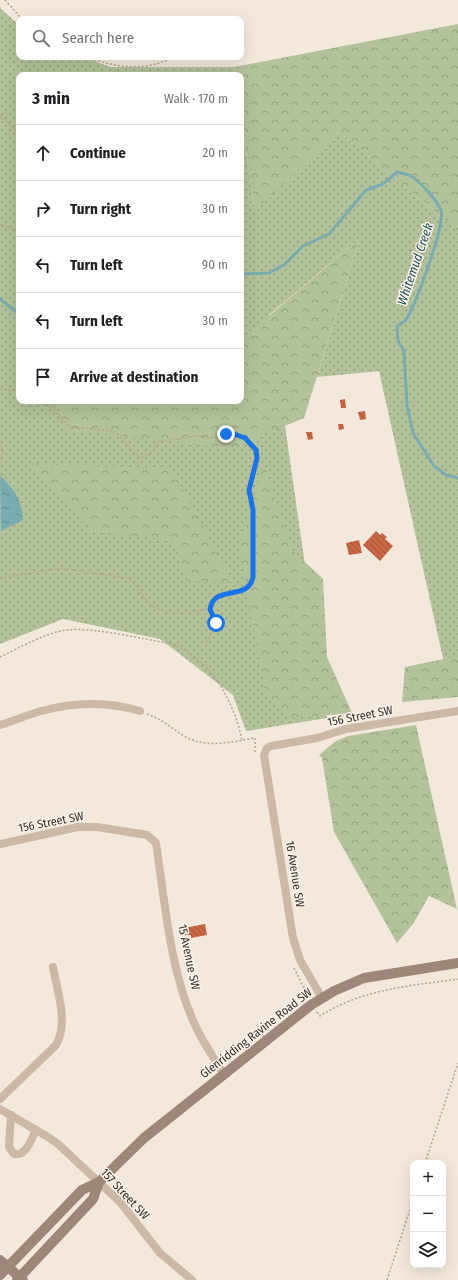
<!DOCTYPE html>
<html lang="en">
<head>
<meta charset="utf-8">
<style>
	:root { --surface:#fff; --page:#f6f6f6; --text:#202124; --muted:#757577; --line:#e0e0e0 }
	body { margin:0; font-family:"Fira Sans Condensed",sans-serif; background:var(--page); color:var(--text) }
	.controls { position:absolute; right:12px; bottom:12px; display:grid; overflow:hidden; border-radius:8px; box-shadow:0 4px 16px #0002 }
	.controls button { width:36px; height:36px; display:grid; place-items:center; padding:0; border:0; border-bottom:1px solid var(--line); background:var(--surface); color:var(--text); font:20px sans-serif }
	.stop { position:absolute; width:12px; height:12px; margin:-9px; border:3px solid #1a73e8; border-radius:50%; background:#fff }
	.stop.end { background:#1a73e8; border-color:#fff; box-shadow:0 1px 4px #0008 }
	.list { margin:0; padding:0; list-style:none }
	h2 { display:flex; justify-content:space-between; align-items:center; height:52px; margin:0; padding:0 16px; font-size:17px }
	h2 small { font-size:13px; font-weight:400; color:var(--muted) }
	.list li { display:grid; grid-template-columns:26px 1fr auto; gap:12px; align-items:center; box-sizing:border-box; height:56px; padding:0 16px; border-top:1px solid var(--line) }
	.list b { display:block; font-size:15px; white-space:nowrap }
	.list em { font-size:13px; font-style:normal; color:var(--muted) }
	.icon { flex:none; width:22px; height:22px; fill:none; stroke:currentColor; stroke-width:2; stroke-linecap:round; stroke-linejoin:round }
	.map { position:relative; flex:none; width:458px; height:1280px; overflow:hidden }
	.search { position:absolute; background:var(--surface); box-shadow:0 4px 16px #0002; left:16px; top:16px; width:228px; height:44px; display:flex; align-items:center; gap:10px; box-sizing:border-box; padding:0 14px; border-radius:8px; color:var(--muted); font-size:15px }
	.panel { position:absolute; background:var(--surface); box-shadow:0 4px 16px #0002; left:16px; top:72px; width:228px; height:332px; border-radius:8px }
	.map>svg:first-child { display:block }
	.grass { fill:url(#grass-dots) }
	.forest { fill:url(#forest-crowns) }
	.water { fill:url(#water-ripples) }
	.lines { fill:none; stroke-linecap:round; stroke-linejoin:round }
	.stream { stroke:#79acb0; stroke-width:3 }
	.building { fill:url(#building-back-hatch) }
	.path { stroke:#b6a291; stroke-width:1.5; stroke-dasharray:2 2; stroke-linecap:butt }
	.street { stroke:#cbb8a7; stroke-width:8 }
	.secondary { stroke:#9e8778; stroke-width:10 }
	.route { stroke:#1a73e8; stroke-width:5 }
	.labels { text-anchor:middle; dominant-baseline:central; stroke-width:3; stroke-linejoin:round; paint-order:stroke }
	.street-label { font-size:12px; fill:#372d28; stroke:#faf2e8 }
	.water-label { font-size:13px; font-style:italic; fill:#1c5359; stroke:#faf2e8 }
</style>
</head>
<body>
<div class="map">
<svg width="458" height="1280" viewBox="0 0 458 1280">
	<defs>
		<pattern id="grass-dots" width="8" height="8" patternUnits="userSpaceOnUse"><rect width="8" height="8" fill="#b3c29b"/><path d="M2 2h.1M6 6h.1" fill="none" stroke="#929e7e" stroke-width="1.8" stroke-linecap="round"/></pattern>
		<pattern id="forest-crowns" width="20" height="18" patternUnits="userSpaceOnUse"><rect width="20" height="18" fill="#b3c29b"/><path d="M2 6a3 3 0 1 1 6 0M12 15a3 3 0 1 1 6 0" fill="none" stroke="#929e7e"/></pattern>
		<pattern id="water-ripples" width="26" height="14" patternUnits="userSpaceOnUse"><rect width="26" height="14" fill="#79acb0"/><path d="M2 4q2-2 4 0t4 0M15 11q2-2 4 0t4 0" fill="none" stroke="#648c8f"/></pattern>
		<pattern id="building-back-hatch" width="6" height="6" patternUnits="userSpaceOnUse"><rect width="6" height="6" fill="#c86743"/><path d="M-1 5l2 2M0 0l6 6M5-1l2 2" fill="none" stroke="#a35538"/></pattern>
	</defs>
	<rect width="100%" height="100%" fill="#f2e8db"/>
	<path class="grass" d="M 0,5 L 1,9 L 19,25 L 19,57 L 84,57 L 110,67 L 234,67 L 235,75 L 19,75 L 19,401 L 241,401 L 241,116 L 255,211 L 339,132 L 458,231 L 458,693 L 451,694 L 379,371 L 317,377 L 360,238 L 269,315 L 327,718 L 246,731 L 233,695 L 160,639 L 63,619 L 0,644 Z"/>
	<g class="forest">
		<path d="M 458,24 L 458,231 L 339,132 L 255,211 L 241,116 L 241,75 L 235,75 L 234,67 Z"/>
		<path d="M 360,238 L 304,418 L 231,448 L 65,430 L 57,401 L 241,401 L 241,340 Z"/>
		<path d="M 30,463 L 172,469 L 233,582 L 187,581 L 171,540 L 90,531 Z"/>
		<path d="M 264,463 L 292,550 L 323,579 L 327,657 L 352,713 L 293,718 L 265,693 L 239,543 Z"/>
		<path d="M 458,656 L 458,697 L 402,702 L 405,667 Z"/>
		<path d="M 416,725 L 457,909 L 429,896 L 413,924 L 397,943 L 334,832 L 322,758 L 319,755 L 336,741 L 348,736 Z"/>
	</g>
	<path class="water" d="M 0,476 C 14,488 22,501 23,520 L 1,531 Z"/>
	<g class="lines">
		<g class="stream">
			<path d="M 241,274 L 269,273 L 284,265 L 303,246 L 329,234 L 366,190 L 383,184 L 397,172 C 401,173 405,174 409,175 C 419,180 438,201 441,211 C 445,226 416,303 407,318 C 405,322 401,324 397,326 L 398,341 L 404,351 L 407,406 L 413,433 L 434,466 L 446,475 L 458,478"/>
			<path d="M 0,299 L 19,314"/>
		</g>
	</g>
	<g class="building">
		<path d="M 345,399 L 346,408 L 341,408 L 340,400 Z"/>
		<path d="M 365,411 L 366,419 L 360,420 L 358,412 Z"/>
		<path d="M 338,424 L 343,424 L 344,429 L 339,430 Z"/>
		<path d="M 306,432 L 312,432 L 313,439 L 308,440 Z"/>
		<path d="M 376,531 L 380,535 L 382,533 L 387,537 L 385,539 L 393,546 L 380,561 L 363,545 Z"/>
		<path d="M 359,540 L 362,553 L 349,555 L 346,543 Z"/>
		<path d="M 205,924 L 207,935 L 191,938 L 191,935 L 185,935 L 184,928 Z"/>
	</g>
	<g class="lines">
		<g class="path">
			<path d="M 5,0 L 22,19"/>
			<path d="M 87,57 C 118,68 144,72 174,57"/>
			<path d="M 0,116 L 19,133"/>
			<path d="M 0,224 L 19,232"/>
			<path d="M 0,389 L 19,391"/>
			<path d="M 40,401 L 53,409 L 70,427 L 113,431 L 122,438 L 133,452 L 141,457 L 150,455 L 158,442 L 196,436 L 211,438 L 230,434 L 245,438 L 254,445 L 256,450 L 257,458 L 249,490 L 253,510 L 252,581 C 240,600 214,585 210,609 L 216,623 L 206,644"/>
			<path d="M 0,444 L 3,452 L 0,460"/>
			<path d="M 0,578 L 60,568 L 128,578 C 136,583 138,591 144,597 C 163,620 185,612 210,609"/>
			<path d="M 0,657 C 19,648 45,633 66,630 C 94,627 143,639 172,644 C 211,658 234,702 242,740"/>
			<path d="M 147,714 C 162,719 171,728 184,736 C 206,749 231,742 255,738 L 255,752"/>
			<path d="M 294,968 L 305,990 L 306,997"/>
			<path d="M 317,1012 L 320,1016 C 362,989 410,986 458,979"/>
			<path d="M 425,1163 L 458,1063"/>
			<path d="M 387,1280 L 413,1200"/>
		</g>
		<g class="street">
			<path d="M 0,725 C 14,721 27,715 41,711 C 74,702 107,701 140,711"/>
			<path d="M 0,844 L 78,827 L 97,827 L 147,835 L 156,843 C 165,902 170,973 196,1027 C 204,1044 215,1059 224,1075"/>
			<path d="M 322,998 L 300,960 L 293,938 L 264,755 L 267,748 L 271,746 L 317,738 L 346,729 L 458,711"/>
			<path d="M 0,1099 L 56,1045 C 69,1022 57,991 53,967"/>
			<path d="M 0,1109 L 48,1137 L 58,1144 L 120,1202 L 160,1253 L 192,1280"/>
			<path d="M 11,1115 L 9,1147 L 14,1154 C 27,1156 31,1139 36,1130"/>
		</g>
		<g class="secondary">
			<path d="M 0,1260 L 23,1280"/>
			<path d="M 0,1275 L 82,1190 L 99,1182 L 144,1138 L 311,1005 L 334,991 L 364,978 L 458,963"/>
			<path d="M 17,1280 L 93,1199 L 99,1182"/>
		</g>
	</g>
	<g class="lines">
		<path class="route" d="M 216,623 L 210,609 C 214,584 248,602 253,577 L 253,510 L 249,490 L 257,458 L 256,450 L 245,438 L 234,434 L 226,434"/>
	</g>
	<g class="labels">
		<g class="street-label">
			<text transform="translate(360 716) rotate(-11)">156 Street SW</text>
			<text transform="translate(51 822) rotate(-11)">156 Street SW</text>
			<text transform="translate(295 874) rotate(81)">16 Avenue SW</text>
			<text transform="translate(189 957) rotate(78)">15 Avenue SW</text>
			<text transform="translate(256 1033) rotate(-38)">Glenridding Ravine Road SW</text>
			<text transform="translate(125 1194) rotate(47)">157 Street SW</text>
		</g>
		<g class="water-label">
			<text transform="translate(415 264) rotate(-71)">Whitemud Creek</text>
		</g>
	</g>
</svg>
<div class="controls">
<button>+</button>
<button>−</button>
<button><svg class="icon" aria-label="layers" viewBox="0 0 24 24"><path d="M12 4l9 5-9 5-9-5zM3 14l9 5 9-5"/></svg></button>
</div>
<div class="stop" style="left:216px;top:623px"></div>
<div class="stop end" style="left:226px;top:434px"></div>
<div class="search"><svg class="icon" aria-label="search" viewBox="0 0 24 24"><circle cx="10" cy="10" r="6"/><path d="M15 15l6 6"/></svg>Search here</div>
<section class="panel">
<h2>3 min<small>Walk · 170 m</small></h2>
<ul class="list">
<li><svg class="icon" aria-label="ahead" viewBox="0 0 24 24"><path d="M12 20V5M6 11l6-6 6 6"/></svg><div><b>Continue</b></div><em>20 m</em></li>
<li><svg class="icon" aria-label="right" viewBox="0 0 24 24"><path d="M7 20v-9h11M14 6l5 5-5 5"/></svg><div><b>Turn right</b></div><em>30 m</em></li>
<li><svg class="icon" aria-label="left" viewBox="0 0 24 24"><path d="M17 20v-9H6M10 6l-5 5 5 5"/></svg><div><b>Turn left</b></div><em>90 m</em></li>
<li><svg class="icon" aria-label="left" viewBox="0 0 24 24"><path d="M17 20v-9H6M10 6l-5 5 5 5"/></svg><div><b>Turn left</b></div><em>30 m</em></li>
<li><svg class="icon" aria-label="arrive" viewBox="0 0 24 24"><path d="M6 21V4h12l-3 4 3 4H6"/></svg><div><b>Arrive at destination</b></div></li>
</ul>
</section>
</div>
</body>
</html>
